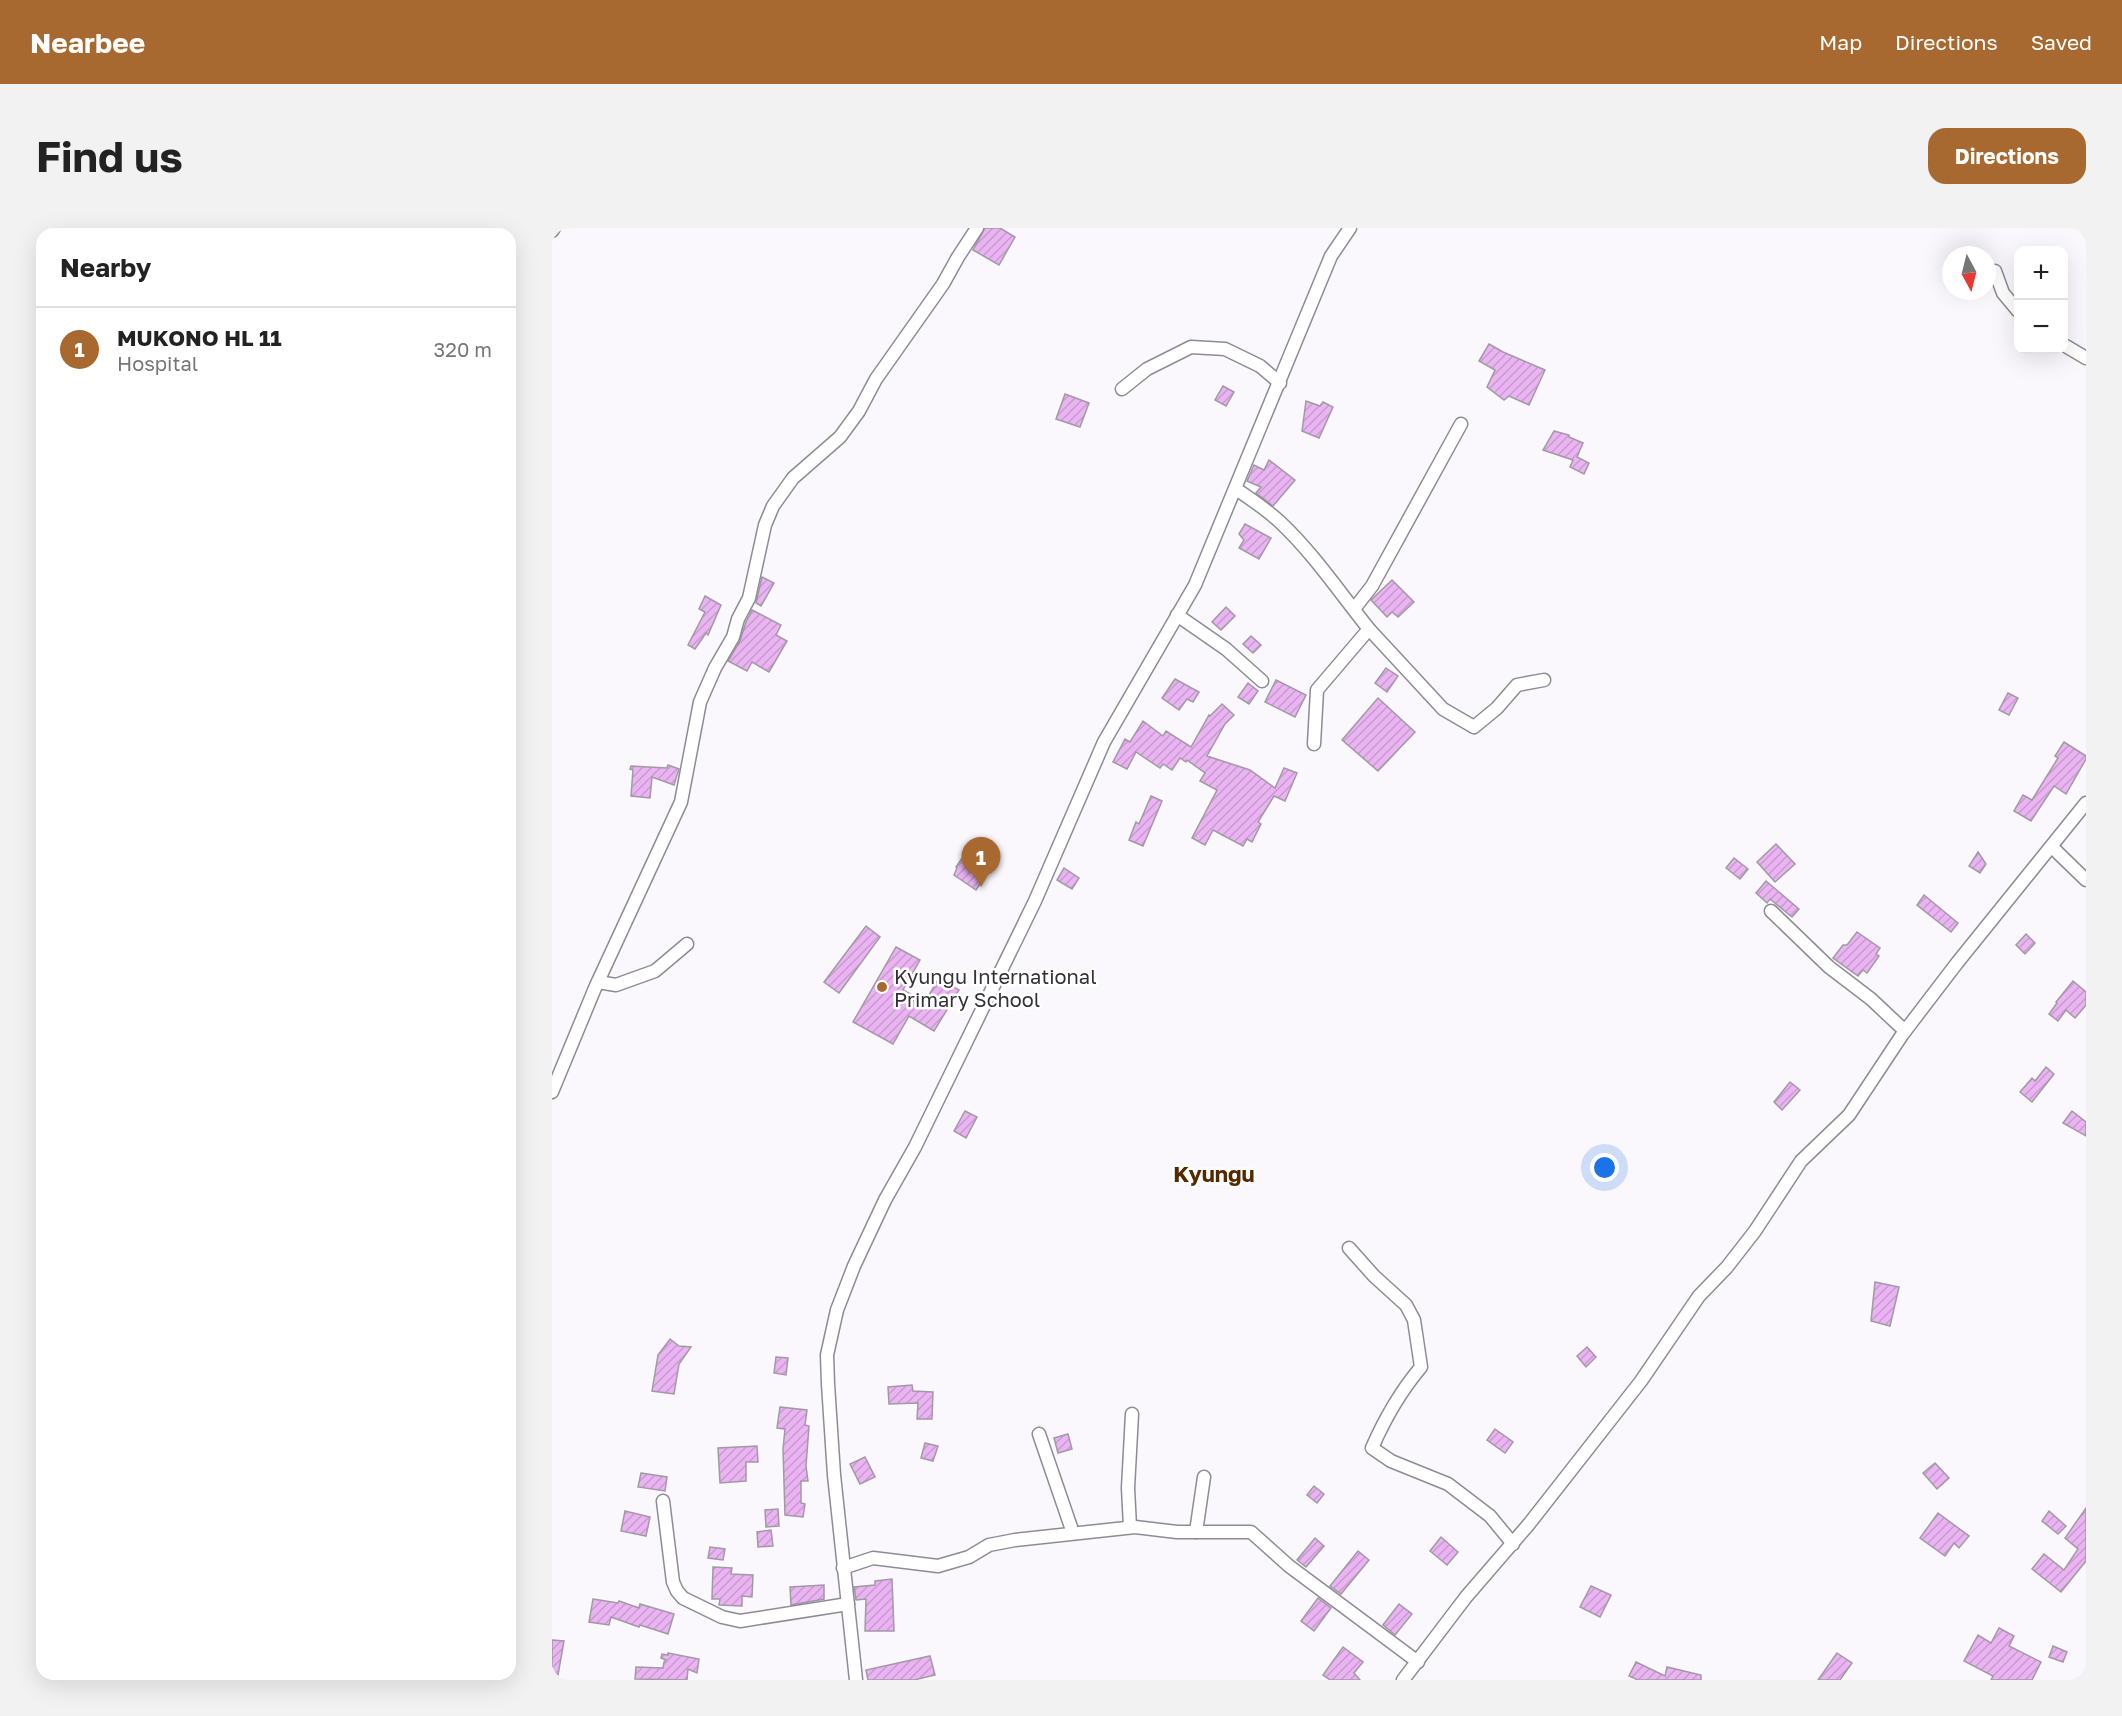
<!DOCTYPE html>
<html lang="en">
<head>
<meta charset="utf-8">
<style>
	:root { --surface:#fff; --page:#f2f2f2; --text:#222; --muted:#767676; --line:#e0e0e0; --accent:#a7692f }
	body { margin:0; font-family:"Golos Text",sans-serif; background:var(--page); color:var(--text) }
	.controls { position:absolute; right:18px; top:18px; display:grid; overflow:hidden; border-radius:12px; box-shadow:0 6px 24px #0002 }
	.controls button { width:54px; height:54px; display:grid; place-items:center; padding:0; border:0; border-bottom:2px solid var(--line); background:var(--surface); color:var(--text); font:30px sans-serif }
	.compass { position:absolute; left:1390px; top:18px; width:54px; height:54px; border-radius:50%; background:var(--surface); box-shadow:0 6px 24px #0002; rotate:173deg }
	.you { position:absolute; left:1053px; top:940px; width:21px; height:21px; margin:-15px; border:4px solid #fff; border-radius:50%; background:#1a73e8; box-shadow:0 0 0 9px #1a73e833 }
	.badge { display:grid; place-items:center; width:39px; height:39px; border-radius:50%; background:var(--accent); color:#fff; font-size:20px; font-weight:700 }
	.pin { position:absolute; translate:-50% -50px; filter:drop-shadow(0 2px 3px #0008) }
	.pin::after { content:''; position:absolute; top:32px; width:21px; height:18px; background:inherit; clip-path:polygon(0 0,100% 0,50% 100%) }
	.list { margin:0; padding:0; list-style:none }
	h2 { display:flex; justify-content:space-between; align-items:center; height:78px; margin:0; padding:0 24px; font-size:26px }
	h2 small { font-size:20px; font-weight:400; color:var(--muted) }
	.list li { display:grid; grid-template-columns:39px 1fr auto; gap:18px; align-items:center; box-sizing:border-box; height:84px; padding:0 24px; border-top:2px solid var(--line) }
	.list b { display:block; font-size:22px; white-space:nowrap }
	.list p { margin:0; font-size:20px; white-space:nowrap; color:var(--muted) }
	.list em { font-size:20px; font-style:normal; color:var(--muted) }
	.map { position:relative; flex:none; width:1534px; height:1452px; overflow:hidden; border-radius:18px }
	header { display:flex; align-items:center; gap:36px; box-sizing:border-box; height:84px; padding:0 30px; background:var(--accent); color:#fff }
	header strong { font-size:28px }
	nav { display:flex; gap:33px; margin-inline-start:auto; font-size:21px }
	.intro { display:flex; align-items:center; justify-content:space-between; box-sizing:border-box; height:144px; padding:0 36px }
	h1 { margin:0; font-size:42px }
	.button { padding:15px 27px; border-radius:18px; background:var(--accent); color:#fff; font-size:21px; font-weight:700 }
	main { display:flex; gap:36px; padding:0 36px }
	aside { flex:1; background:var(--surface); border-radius:18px; box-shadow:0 6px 24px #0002 }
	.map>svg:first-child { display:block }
	.building { fill:url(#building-hatch); stroke:#a199a3; stroke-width:1.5 }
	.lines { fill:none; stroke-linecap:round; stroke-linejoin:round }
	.street-casing { stroke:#8e8b96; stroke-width:15 }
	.street { stroke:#fff; stroke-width:12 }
	.poi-dot { fill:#a7692f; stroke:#fff; stroke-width:2 }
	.labels { text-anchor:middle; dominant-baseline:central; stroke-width:5; stroke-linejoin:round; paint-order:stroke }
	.poi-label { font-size:20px; fill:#323136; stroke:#fff; text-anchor:start }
	.quarter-label { font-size:22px; font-weight:bold; fill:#532a00; stroke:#fff }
</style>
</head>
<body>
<header>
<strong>Nearbee</strong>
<nav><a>Map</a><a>Directions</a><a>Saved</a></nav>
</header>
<div class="intro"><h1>Find us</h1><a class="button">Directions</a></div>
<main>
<aside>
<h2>Nearby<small></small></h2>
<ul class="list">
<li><span class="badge">1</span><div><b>MUKONO HL 11</b><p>Hospital</p></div><em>320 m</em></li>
</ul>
</aside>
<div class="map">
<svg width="1534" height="1452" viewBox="0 0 1534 1452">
	<defs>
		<pattern id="building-hatch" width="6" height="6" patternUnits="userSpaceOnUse" patternTransform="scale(1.5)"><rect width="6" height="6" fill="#eab3f2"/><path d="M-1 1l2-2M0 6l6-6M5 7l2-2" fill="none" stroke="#c99ad0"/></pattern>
	</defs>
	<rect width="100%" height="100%" fill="#faf8fd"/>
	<g class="building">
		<path d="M 433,0 L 448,0 L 463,9 L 447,37 L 421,22 Z"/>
		<path d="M 937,116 L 951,124 L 993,142 L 977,177 L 957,168 L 952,172 L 935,159 L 943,142 L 927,133 Z"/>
		<path d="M 671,158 L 682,164 L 674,178 L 663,172 Z"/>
		<path d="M 513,166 L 537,175 L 528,199 L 504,191 Z"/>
		<path d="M 754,173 L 768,178 L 771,174 L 781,179 L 767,210 L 750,203 Z"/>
		<path d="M 1002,203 L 1017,207 L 1017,209 L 1031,215 L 1025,229 L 1037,235 L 1032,246 L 1018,239 L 1021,232 L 991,222 Z"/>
		<path d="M 717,232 L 743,252 L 721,278 L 704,265 L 709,259 L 695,253 L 702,237 L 712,242 Z"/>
		<path d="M 693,296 L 719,310 L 707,331 L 687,320 L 692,312 L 687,306 Z"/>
		<path d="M 210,349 L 222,355 L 209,378 L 204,375 Z"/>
		<path d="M 840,352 L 862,374 L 846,389 L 840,384 L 835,389 L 819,372 Z"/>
		<path d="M 153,368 L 169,377 L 156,407 L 154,405 L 143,421 L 136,417 L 153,384 L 147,381 Z"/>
		<path d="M 674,379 L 683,388 L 669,402 L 660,394 Z"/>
		<path d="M 200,382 L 229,397 L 224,407 L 235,413 L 217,444 L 200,434 L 195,443 L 176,433 L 188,413 L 194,394 Z"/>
		<path d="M 699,408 L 709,417 L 701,425 L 691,416 Z"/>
		<path d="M 834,440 L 846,448 L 835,464 L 823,455 Z"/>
		<path d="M 623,451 L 647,464 L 641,474 L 635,471 L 627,482 L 610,470 Z"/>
		<path d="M 724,452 L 754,467 L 743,489 L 713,474 Z"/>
		<path d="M 696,455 L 706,463 L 697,476 L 686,469 Z"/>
		<path d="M 1456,465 L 1466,470 L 1457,487 L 1447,482 Z"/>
		<path d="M 826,470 L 863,504 L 826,543 L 790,512 Z"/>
		<path d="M 670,476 L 682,487 L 673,496 L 655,528 L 698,542 L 723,560 L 732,540 L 745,545 L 733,573 L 722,568 L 706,594 L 709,596 L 700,614 L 695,611 L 691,618 L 661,602 L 653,617 L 640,610 L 665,562 L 648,553 L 653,545 L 635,532 L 634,534 L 628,530 L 620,542 L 611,536 L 608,540 L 584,524 L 575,541 L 561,534 L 573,511 L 578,514 L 591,493 L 611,508 L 614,503 L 639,519 L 657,487 L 658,488 Z"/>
		<path d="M 1512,514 L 1534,528 L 1534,531 L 1514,566 L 1502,558 L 1479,593 L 1462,583 L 1471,567 L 1480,572 L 1506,530 L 1503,528 Z"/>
		<path d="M 116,537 L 127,541 L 122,557 L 100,549 L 98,570 L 79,568 L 81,542 L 78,541 L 79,538 L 115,540 Z"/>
		<path d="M 599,568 L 610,573 L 591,618 L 577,612 L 584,594 L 587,596 Z"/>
		<path d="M 420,616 L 444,632 L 424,662 L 402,647 L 405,640 L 404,639 Z"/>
		<path d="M 1224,616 L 1243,636 L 1223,654 L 1205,634 Z"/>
		<path d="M 1426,624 L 1434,636 L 1428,645 L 1417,638 Z"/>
		<path d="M 1182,630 L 1196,641 L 1188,651 L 1174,640 Z"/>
		<path d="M 512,640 L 527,650 L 520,661 L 505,652 Z"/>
		<path d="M 1214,653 L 1247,681 L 1240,689 L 1218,671 L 1215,675 L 1204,665 Z"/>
		<path d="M 1372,667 L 1406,695 L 1399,704 L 1365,677 Z"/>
		<path d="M 314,698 L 328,709 L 287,765 L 272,754 Z"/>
		<path d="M 1305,704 L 1328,720 L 1324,726 L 1327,728 L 1315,745 L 1311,742 L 1306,748 L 1281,730 L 1291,717 L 1295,717 Z"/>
		<path d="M 1474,706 L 1483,715 L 1473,726 L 1464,717 Z"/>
		<path d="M 344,719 L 368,732 L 351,762 L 373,774 L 387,750 L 407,762 L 382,803 L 357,788 L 341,816 L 301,794 Z"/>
		<path d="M 1521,753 L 1534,764 L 1534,777 L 1523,790 L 1514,782 L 1506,793 L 1497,786 L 1505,775 L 1504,774 Z"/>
		<path d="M 1494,839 L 1502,846 L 1480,874 L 1468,864 L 1480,850 L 1483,853 Z"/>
		<path d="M 1238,854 L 1248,862 L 1230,882 L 1222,874 Z"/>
		<path d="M 413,883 L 425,889 L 414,910 L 402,903 Z"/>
		<path d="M 1520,883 L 1534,894 L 1534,908 L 1511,895 Z"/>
		<path d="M 1323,1054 L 1347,1059 L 1338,1098 L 1319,1093 Z"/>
		<path d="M 118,1111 L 127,1118 L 139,1119 L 127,1136 L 122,1166 L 100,1163 L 106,1127 Z"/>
		<path d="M 1035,1119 L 1044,1129 L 1034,1139 L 1025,1128 Z"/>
		<path d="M 224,1129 L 236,1130 L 234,1147 L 222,1145 Z"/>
		<path d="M 360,1157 L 361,1163 L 381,1164 L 380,1191 L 365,1191 L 366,1175 L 337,1176 L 336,1159 Z"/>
		<path d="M 228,1179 L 255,1182 L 253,1197 L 257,1198 L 254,1238 L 256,1253 L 249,1253 L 249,1275 L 253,1276 L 251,1289 L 233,1287 L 231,1221 L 233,1201 L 225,1200 Z"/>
		<path d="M 943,1201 L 961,1214 L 953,1225 L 935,1212 Z"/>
		<path d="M 516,1206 L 520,1221 L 506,1225 L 502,1210 Z"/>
		<path d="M 373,1215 L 386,1218 L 381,1233 L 369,1230 Z"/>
		<path d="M 205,1218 L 206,1234 L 194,1234 L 194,1253 L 168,1255 L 166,1220 Z"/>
		<path d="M 313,1229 L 323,1249 L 308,1256 L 298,1236 Z"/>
		<path d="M 1383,1235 L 1397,1250 L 1385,1261 L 1371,1245 Z"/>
		<path d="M 89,1245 L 115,1249 L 113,1263 L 86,1259 Z"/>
		<path d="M 762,1258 L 772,1266 L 765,1275 L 755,1267 Z"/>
		<path d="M 1534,1280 L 1534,1333 L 1509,1364 L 1480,1341 L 1492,1326 L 1512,1342 L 1526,1321 L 1513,1310 Z"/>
		<path d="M 226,1281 L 227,1298 L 214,1299 L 213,1282 Z"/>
		<path d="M 73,1283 L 98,1289 L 94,1308 L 69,1303 Z"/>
		<path d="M 1497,1283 L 1514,1298 L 1506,1306 L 1490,1293 Z"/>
		<path d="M 1386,1285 L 1417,1308 L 1407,1320 L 1402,1315 L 1393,1328 L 1368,1310 Z"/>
		<path d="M 219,1302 L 221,1318 L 206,1319 L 205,1304 Z"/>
		<path d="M 889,1309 L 906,1324 L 895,1337 L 878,1323 Z"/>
		<path d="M 763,1310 L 772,1318 L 754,1339 L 745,1332 Z"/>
		<path d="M 158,1319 L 173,1321 L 171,1332 L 156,1330 Z"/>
		<path d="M 806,1323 L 817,1332 L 789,1366 L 778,1358 Z"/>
		<path d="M 161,1339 L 180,1340 L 179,1346 L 201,1347 L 200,1369 L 190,1368 L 190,1378 L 167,1377 L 168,1371 L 160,1371 Z"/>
		<path d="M 340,1351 L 342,1403 L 313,1403 L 314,1371 L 304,1372 L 302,1359 L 323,1357 L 323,1353 Z"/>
		<path d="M 272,1357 L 272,1371 L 239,1377 L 238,1359 Z"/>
		<path d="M 1039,1358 L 1059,1367 L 1048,1389 L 1028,1379 Z"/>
		<path d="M 766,1370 L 779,1380 L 762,1403 L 749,1393 Z"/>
		<path d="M 41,1371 L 66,1375 L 67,1373 L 87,1380 L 88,1376 L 122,1386 L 116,1406 L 88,1397 L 87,1399 L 59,1389 L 57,1397 L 37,1394 Z"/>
		<path d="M 847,1376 L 860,1386 L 843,1407 L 831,1397 Z"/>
		<path d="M 1447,1400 L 1462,1408 L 1457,1418 L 1489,1434 L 1480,1452 L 1439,1452 L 1441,1448 L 1412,1433 L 1426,1407 L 1439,1415 Z"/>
		<path d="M 0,1412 L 12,1413 L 6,1447 L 0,1447 Z"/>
		<path d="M 1501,1418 L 1515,1424 L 1511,1434 L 1497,1429 Z"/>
		<path d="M 791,1419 L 811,1434 L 802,1445 L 808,1452 L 778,1452 L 771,1447 Z"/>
		<path d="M 116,1425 L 147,1431 L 145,1445 L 136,1441 L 135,1452 L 83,1451 L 84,1439 L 111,1440 L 112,1434 L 114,1432 L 109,1430 L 110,1426 L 116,1427 Z"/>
		<path d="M 1285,1425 L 1300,1435 L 1288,1452 L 1266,1452 Z"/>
		<path d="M 378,1428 L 383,1447 L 362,1452 L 316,1452 L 314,1442 Z"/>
		<path d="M 1084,1434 L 1113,1448 L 1115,1439 L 1149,1447 L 1149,1452 L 1086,1452 L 1077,1448 Z"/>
	</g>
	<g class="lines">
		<g class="street-casing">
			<g id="street">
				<path d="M 0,3 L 2,0"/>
				<path d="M 1443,43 L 1451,65 L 1466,83"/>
				<path d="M 1512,117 L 1534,130"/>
				<path d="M 570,161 L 595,141 L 639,119 L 673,121 L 708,138 L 728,155"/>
				<path d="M 684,261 C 699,271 715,282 728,294 C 762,326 788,365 817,401 L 765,462 L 762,516"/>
				<path d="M 802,381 L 820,358 L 909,196"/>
				<path d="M 625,387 L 674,421 L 710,453"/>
				<path d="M 817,401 L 891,481 L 922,499 L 945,480 L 965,457 L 992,452"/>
				<path d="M 1500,619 L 1534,652"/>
				<path d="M 1219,683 L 1277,739 L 1319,771 L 1353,803"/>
				<path d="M 46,754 L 64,757 L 103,743 L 135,716"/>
				<path d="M 0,864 L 43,760 L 129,574 L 148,474 L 163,440 L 181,409 L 186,391 L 197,370 L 213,297 L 221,278 L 241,250 L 288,209 L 307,183 L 324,151 L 391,56 L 406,29 L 425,0"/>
				<path d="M 797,1020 L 822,1048 L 854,1077 L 862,1092 L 869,1139 C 848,1164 833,1190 820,1220 L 839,1233 L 896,1256 L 938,1288 L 961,1316"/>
				<path d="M 487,1206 L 521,1305"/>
				<path d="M 111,1273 L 121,1354 L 125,1363 L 131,1370 L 170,1389 L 188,1393 L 296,1376"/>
				<path d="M 578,1299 L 576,1260 L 580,1186"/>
				<path d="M 644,1304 L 652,1249"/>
				<path d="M 291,1340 L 321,1330 L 386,1338 L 417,1329 L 437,1317 L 463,1312 L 583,1299 L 625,1304 L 699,1304 L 737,1338 L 866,1434"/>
				<path d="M 304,1452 L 282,1247 L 276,1156 L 275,1127 L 285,1082 L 302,1038 L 333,972 L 363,919 L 483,673 L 552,514 L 643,357 L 779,28 L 798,0"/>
				<path d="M 851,1452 L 914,1369 L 977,1296 L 1089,1153 L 1147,1068 L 1175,1039 L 1203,1003 L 1249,933 L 1297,887 L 1350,807 L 1405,735 L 1534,575"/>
			</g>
		</g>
		<use href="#street" class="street"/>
	</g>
	<circle class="poi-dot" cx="330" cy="759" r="6"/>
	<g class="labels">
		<g class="poi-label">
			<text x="342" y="748">Kyungu International<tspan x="342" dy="23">Primary School</tspan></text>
		</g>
		<g class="quarter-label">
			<text x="662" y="945">Kyungu</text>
		</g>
	</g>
</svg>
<div class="controls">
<button>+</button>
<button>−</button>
</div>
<svg class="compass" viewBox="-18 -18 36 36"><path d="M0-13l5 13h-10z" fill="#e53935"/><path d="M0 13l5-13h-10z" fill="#767676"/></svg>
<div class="you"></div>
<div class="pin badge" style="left:429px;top:659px">1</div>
</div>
</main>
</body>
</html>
